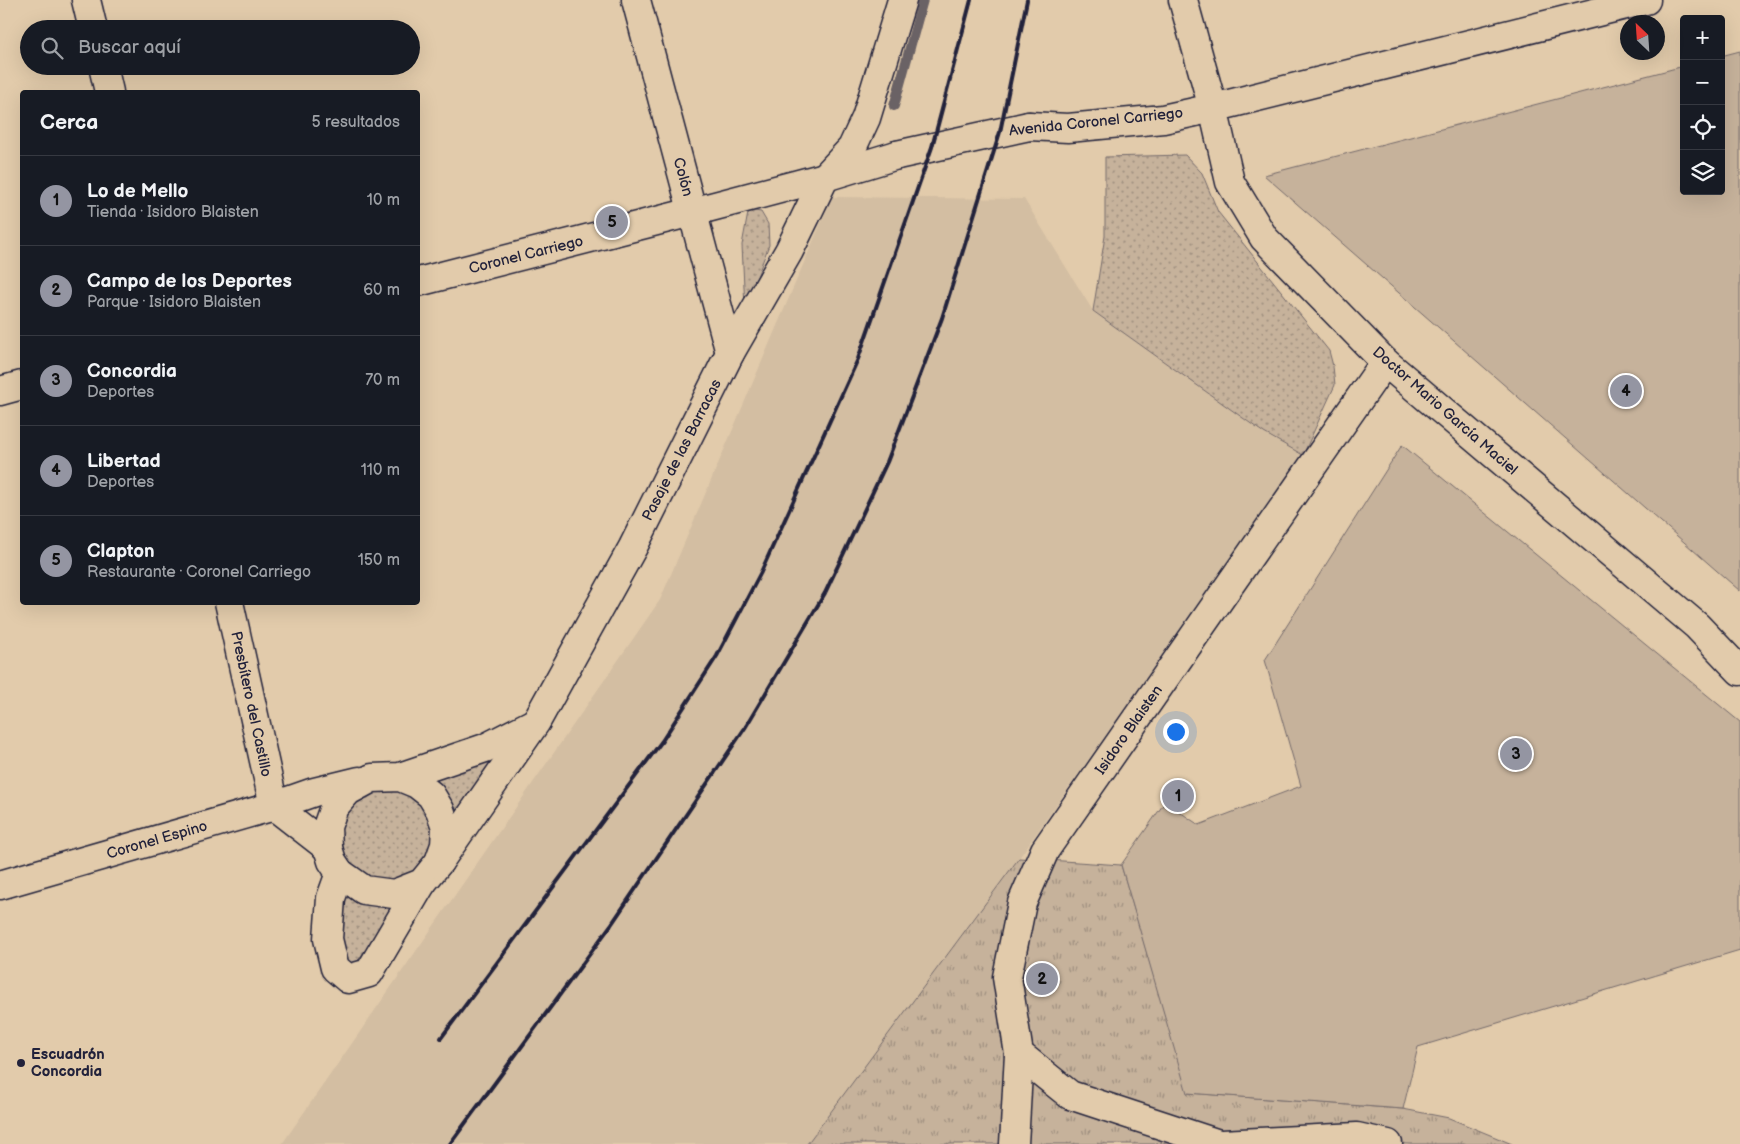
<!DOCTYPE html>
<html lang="es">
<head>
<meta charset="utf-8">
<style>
	:root { --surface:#171b24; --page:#20242c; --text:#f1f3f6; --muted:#9ea1a6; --line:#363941; --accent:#9495a2 }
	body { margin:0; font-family:"Balsamiq Sans",sans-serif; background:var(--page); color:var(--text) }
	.controls { position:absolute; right:15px; top:15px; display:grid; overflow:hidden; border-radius:5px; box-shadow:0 5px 20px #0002 }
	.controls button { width:45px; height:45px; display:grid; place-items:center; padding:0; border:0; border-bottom:1px solid var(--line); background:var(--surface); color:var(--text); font:25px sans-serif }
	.compass { position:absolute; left:1620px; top:15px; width:45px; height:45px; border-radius:50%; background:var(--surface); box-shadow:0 5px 20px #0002; rotate:335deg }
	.you { position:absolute; left:1175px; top:731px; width:18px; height:18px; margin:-12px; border:4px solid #fff; border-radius:50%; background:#1a73e8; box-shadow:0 0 0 8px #1a73e833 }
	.badge { display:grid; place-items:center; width:32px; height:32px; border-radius:50%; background:var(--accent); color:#111; font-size:16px; font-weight:700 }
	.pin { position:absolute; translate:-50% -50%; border:2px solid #fff; box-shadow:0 1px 5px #0006 }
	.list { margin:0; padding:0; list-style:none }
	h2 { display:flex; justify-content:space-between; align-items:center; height:65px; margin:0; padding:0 20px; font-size:21px }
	h2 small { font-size:16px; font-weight:400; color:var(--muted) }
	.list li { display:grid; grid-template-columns:32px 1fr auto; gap:15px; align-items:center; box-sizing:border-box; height:90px; padding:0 20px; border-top:1px solid var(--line) }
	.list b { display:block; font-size:19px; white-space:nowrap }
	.list p { margin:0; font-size:16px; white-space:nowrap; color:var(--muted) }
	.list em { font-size:16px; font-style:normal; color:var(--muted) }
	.icon { flex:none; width:28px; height:28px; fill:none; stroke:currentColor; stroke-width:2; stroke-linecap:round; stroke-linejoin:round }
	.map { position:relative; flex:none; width:1740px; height:1144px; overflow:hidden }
	.search { position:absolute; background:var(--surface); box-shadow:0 5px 20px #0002; left:20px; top:20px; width:400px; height:55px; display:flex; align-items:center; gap:12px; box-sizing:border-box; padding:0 18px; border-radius:28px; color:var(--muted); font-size:19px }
	.panel { position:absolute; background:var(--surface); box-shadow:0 5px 20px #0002; left:20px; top:90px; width:400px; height:515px; border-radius:5px }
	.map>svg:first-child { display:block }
	.built { fill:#d3bea2 }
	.grass { fill:url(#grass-dots); stroke:#746a6b }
	.park { fill:url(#park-tufts); stroke:#746a6b }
	.pitch { fill:#c6b29b; stroke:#746a6b }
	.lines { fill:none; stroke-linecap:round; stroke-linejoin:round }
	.stream { stroke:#6b6265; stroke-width:10 }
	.minor-casing { stroke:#22223b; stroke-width:31 }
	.tertiary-casing { stroke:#22223b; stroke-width:31 }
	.minor { stroke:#e2cbab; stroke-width:28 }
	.tertiary { stroke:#e2cbab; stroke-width:28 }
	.rail { stroke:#22223b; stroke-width:4 }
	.poi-dot { fill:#22223b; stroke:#e2cbab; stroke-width:2 }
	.labels { text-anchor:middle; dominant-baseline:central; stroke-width:4; stroke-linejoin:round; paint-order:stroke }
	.street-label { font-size:15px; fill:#22223b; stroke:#e2cbab }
	.poi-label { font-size:15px; font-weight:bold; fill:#22223b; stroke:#e2cbab; text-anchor:start }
</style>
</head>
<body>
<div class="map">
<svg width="1740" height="1144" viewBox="0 0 1740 1144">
	<defs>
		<pattern id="grass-dots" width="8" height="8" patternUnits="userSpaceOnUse" patternTransform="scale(1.25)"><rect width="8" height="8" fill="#c6b29b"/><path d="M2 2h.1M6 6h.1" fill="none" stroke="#a09080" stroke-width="1.8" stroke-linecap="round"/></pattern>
		<pattern id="park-tufts" width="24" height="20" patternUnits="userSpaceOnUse" patternTransform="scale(1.25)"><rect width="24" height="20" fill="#c6b29b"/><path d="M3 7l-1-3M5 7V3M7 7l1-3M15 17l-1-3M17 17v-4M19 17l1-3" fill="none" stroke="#a09080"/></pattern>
	</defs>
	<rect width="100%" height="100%" fill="#e2cbab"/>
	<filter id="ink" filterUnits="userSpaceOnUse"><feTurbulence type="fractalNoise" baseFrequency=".02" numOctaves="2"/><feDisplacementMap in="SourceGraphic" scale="10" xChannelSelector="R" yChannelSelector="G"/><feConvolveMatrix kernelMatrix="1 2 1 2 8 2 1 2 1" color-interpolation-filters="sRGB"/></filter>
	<g filter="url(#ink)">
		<path class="built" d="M 832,197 L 1024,199 L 1093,311 L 1264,433 L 1303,455 L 1019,858 L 808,1144 L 282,1144 L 660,600 Z"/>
		<g class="grass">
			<path d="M 1185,155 L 1202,173 L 1218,212 L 1329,351 L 1333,366 L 1335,385 L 1303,455 L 1264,433 L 1093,311 L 1105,236 L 1105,157 Z"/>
			<path d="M 754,211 L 761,212 L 768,224 L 769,245 L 745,308 L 742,245 L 748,213 Z"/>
			<path d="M 507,746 L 458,812 C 448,794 437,786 420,775 Z"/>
			<path d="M 404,789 C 411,794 419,799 425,806 C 428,810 429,818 431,823 C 446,876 367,902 344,853 C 331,825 345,812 362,792 Z"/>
			<path d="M 342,891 L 398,905 L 356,963 L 350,964 L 341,948 Z"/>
		</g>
		<path class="park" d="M 1019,858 L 1121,865 L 1188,1093 L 1403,1109 L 1449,1118 L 1512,1144 L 807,1144 Z"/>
		<g class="pitch">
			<path d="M 1740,51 L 1740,591 L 1264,175 L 1684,66 L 1684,191 L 1721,191 L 1721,56 Z"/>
			<path d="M 1402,445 L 1740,722 L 1740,950 L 1418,1047 L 1403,1109 L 1187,1093 L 1121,865 L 1165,802 L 1199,825 L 1301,786 L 1265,660 Z"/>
		</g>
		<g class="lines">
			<path class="stream" d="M 894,106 L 923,0"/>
			<g class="minor-casing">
				<g id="minor">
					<path d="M 86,0 L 93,29"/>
					<path d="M 636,0 L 730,353"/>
					<path d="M 1183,0 L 1213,108"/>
					<path d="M 103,66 L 109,92"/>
					<path d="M 897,155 L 1029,126"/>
					<path d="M 418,282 L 692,212"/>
					<path d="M 0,391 L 22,385"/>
					<path d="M 229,602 L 274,806"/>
					<path d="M 400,777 L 417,784 L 431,795 L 440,810 L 446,827 L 445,845 L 439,862 L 422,883 L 394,894 L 364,890 L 340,873 L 332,861 L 328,848 L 327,827 L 334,807 L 348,791 L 372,778 L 400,777 L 485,748 L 534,723"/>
					<path d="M 274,806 L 328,848"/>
					<path d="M 439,862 L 536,722 L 633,547 L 730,353 L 789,251 L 825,177 L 852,148 L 866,118 L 902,0"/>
					<path d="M 340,873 L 331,898 L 328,939 L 335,968 L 348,979 L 369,973 L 422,883"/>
					<path d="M 0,885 L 274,806 L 314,792 L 359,781"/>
					<path d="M 1019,1054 L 1070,1095 L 1219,1144"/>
					<path d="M 1014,1144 L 1019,1054 L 1007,977 L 1022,903 L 1045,850 L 1385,362"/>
					<path d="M 1222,1144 L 1357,1137 L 1388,1144"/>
				</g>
			</g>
			<g class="tertiary-casing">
				<g id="tertiary">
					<path d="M 1213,108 L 1230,182 L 1264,238 L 1385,362 L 1697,626 L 1740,671"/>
					<path d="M 1029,126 L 1068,128 L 1163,119 L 1213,108 L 1646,0"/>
					<path d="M 692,212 L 825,177 L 897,155"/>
				</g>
			</g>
			<use href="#minor" class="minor"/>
			<use href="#tertiary" class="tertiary"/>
			<g class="rail">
				<path d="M 441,1038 L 662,741 L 717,656 L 761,572 L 858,359 L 932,147 L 971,0"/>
				<path d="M 450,1144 L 611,925 L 745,728 L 825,593 L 887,462 L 942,318 L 1000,132 L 1027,0"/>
			</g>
		</g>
	</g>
	<circle class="poi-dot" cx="21" cy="1063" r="5"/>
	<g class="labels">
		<g class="street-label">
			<text transform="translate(1096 122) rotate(-6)">Avenida Coronel Carriego</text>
			<text transform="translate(683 177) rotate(75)">Colón</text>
			<text transform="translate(526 255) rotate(-14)">Coronel Carriego</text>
			<text transform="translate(1445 411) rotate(41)">Doctor Mario García Maciel</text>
			<text transform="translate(682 450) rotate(-63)">Pasaje de las Barracas</text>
			<text transform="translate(251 704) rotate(78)">Presbítero del Castillo</text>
			<text transform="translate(1129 730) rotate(-55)">Isidoro Blaisten</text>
			<text transform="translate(157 840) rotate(-16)">Coronel Espino</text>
		</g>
		<g class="poi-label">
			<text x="31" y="1054">Escuadrón<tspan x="31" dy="17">Concordia</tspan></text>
		</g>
	</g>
</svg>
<div class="controls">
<button>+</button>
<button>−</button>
<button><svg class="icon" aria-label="locate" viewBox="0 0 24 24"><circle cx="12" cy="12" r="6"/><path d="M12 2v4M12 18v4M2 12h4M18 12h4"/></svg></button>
<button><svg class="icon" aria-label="layers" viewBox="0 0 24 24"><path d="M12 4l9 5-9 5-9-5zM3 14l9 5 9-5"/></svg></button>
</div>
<svg class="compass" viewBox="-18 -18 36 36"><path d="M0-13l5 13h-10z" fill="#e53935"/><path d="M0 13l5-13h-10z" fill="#9ea1a6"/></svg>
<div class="you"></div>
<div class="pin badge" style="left:1178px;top:796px">1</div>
<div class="pin badge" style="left:1042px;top:979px">2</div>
<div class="pin badge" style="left:1516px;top:754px">3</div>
<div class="pin badge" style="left:1626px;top:391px">4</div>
<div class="pin badge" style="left:612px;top:222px">5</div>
<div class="search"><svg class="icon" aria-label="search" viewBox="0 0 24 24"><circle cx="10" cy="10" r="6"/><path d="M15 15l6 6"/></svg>Buscar aquí</div>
<section class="panel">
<h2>Cerca<small>5 resultados</small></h2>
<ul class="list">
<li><span class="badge">1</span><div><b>Lo de Mello</b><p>Tienda · Isidoro Blaisten</p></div><em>10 m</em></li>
<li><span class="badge">2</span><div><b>Campo de los Deportes</b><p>Parque · Isidoro Blaisten</p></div><em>60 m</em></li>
<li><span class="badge">3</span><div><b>Concordia</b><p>Deportes</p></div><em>70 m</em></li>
<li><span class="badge">4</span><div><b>Libertad</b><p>Deportes</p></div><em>110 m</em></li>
<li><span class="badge">5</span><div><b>Clapton</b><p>Restaurante · Coronel Carriego</p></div><em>150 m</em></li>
</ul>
</section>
</div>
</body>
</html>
